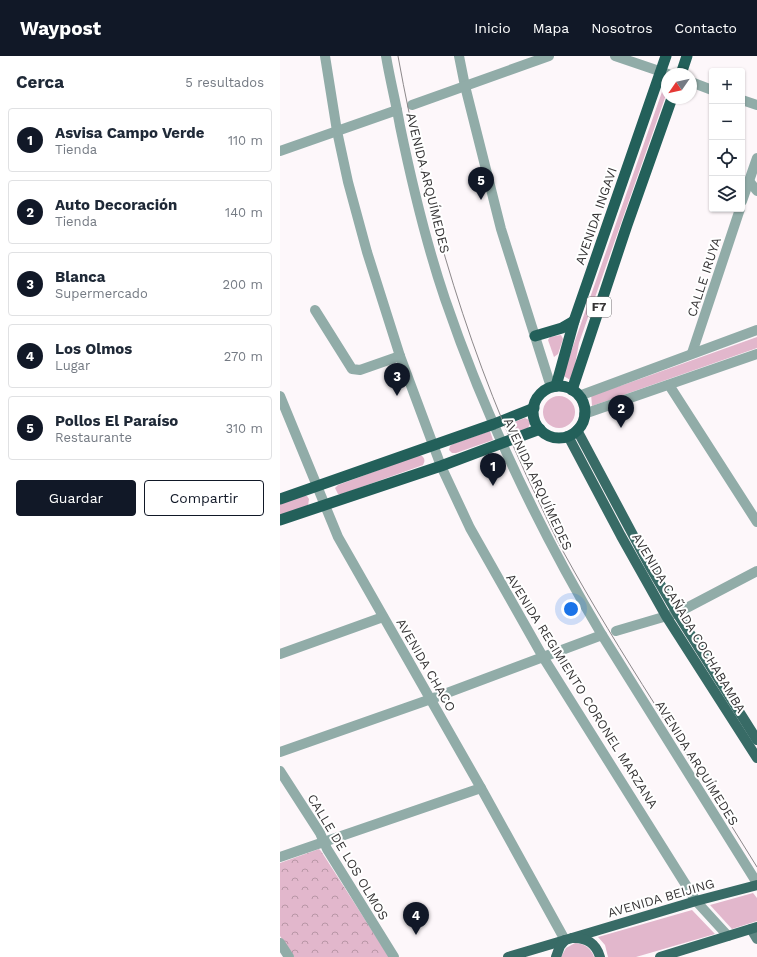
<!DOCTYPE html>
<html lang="es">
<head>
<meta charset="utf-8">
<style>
	:root { --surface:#fff; --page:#f2f2f3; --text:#1f2937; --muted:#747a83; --line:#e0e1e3; --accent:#111827 }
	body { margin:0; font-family:"Work Sans",sans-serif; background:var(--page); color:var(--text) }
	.controls { position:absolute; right:12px; top:12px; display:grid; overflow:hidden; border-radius:4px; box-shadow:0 1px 3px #0004 }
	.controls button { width:36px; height:36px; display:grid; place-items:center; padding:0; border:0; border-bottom:1px solid var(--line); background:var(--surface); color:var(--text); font:20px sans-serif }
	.compass { position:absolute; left:381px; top:12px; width:36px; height:36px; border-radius:50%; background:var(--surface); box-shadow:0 1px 3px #0004; rotate:236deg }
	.you { position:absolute; left:291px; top:553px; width:14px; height:14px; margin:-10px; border:3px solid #fff; border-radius:50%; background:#1a73e8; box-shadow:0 0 0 6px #1a73e833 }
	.badge { display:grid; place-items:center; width:26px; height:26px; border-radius:50%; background:var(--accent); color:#fff; font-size:13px; font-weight:700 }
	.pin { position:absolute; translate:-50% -33px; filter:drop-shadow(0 1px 2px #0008) }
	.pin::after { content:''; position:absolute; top:21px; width:14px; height:12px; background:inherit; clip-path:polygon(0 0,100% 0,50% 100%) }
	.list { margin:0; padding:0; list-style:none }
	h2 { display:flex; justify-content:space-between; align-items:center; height:52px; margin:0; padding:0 16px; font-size:17px }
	h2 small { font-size:13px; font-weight:400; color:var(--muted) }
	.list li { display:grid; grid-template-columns:26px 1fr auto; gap:12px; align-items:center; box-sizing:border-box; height:64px; margin:0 8px 8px; padding:0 8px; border:1px solid var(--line); border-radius:4px }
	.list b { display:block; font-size:15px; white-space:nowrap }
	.list p { margin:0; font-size:13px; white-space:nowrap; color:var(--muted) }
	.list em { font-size:13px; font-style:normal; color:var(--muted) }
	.actions { display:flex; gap:8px; padding:12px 16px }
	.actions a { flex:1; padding:9px 0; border:1px solid var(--accent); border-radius:4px; text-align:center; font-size:14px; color:var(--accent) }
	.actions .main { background:var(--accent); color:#fff }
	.icon { flex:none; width:22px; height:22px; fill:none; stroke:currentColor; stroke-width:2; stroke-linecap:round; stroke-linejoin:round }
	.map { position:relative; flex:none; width:477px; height:901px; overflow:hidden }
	header { display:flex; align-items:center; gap:24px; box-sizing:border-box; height:56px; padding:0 20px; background:var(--accent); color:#fff }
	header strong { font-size:19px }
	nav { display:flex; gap:22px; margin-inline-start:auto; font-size:14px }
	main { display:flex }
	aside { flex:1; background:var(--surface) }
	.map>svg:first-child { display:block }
	.green { fill:#e2b7cc }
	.forest { fill:url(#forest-crowns) }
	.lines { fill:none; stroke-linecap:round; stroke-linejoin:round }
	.minor { stroke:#91aca8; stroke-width:10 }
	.tertiary { stroke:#91aca8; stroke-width:10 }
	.secondary { stroke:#5e8682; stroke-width:10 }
	.primary { stroke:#386b66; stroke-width:10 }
	.trunk { stroke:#23605a; stroke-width:11 }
	.tram { stroke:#8c888a; stroke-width:1 }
	.labels { text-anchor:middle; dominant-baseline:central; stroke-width:4; stroke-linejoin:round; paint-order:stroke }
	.shield { fill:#fff; stroke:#727172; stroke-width:1 }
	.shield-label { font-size:12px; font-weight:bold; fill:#363435 }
	.street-label { font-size:13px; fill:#363435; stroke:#fff }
</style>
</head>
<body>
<header>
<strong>Waypost</strong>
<nav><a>Inicio</a><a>Mapa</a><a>Nosotros</a><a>Contacto</a></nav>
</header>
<main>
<aside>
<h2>Cerca<small>5 resultados</small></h2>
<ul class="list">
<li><span class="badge">1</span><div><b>Asvisa Campo Verde</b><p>Tienda</p></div><em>110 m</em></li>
<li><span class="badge">2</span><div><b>Auto Decoración</b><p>Tienda</p></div><em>140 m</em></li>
<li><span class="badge">3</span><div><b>Blanca</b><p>Supermercado</p></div><em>200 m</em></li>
<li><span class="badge">4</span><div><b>Los Olmos</b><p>Lugar</p></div><em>270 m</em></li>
<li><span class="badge">5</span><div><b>Pollos El Paraíso</b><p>Restaurante</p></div><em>310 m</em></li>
</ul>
<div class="actions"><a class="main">Guardar</a><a>Compartir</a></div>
</aside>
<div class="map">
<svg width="477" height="901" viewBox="0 0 477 901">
	<defs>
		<pattern id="forest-crowns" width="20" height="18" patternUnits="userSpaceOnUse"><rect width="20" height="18" fill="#e2b7cc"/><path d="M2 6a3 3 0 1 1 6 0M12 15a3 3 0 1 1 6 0" fill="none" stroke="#b896a6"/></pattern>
	</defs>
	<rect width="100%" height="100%" fill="#fdf7fa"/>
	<g class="green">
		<path d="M 384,30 L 387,30 L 387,36 L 299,287 L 292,325 L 282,319 L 290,299 Z"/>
		<path d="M 281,279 L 283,283 L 278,298 L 274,301 L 268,284 L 270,281 Z"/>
		<path d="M 477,281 L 477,292 L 312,350 L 311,338 L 343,329 Z"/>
		<circle cx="279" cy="356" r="16"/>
		<path d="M 245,362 L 249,364 L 250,368 L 248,372 L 230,378 L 226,369 Z"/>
		<path d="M 210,375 L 213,384 L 176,397 L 172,397 L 169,394 L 170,390 L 173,388 Z"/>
		<path d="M 139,399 L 142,400 C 145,403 145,405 143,409 L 62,438 L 58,438 L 55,432 L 58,429 Z"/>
		<path d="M 23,440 L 27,440 L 29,443 L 28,450 L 0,459 L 0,448 Z"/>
		<path d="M 473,837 L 477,842 L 477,865 L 452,873 L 430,849 Z"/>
		<path d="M 412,854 L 435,878 L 356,901 L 328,901 L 325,889 L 318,881 Z"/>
		<path d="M 295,887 C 305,888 311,892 314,901 L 281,901 L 286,892 Z"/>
	</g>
	<path class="forest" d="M 39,793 L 41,795 L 109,901 L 14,901 L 0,880 L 0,807 Z"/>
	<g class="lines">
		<g class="minor">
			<path d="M 45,0 L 57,75 L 68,126 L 87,196 L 120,300 L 161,410 L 190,472 L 263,601 L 416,845 L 448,880"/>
			<path d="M 106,0 C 110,24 116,47 120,70 C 132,128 146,187 165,243 C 205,360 259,473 322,579 L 477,827"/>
			<path d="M 179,0 L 185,30 L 221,173 L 271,331"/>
			<path d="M 335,0 L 388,18"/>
			<path d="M 411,26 L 432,34"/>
			<path d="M 462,44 L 477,49"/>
			<path d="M 132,49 L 269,0"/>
			<path d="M 0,95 L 117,54"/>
			<path d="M 469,125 L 477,135"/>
			<path d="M 462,145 L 477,102"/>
			<path d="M 35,254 L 72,313 L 80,314 L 120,300"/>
			<path d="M 412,297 L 460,153"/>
			<path d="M 389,329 L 477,466"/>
			<path d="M 0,340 L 58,481 L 201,732 L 285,884"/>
			<path d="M 336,575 L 397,557 L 477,515"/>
			<path d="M 0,598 L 103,561"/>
			<path d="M 0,696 L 151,643 L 322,579"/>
			<path d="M 0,715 L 40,777 L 47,793 L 114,901"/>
			<path d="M 0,801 L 201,732"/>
			<path d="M 0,887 L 9,901"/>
		</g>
		<g class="tertiary">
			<path d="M 299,340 L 477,274"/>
			<path d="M 304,358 L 477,298"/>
		</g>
		<path class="secondary" d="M 471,873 L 477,883"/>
		<g class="primary">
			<path d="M 297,374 L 369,509 L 397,557 L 477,684"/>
			<path d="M 288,380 L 341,480 L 386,560 L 477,702"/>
			<path d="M 292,882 L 416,845 L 477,829"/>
			<path d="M 228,901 L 292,882 C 306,881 316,887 320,901"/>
			<path d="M 276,901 L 280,890 L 285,884"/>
			<path d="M 380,901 L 477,871"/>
		</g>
		<g class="trunk">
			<path d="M 401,18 L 407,0"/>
			<path d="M 255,280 L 282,272 L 294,265"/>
			<path d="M 276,330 L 294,265 L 386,0"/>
			<circle cx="279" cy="356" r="26"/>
			<path d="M 292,334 L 347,169 L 392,42"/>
			<path d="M 0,443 L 214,368 L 254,352"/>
			<path d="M 0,464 L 161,410 L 260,373"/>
		</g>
		<path class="tram" d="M 118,0 C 146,155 191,307 260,448 C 268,465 275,481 284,497 C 312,548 343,598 374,647 C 409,702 443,756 477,811"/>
	</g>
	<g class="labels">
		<rect class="shield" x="307" y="241" width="24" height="20" rx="3"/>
		<g class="shield-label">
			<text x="319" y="251">F7</text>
		</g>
		<g class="street-label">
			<text transform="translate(148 127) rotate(76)">AVENIDA ARQUÍMEDES</text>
			<text transform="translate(316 160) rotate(-71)">AVENIDA INGAVI</text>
			<text transform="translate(424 221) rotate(-72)">CALLE IRUYA</text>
			<text transform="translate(258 428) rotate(65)">AVENIDA ARQUÍMEDES</text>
			<text transform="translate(409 567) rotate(59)">AVENIDA CAÑADA COCHABAMBA</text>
			<text transform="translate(146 609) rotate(60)">AVENIDA CHACO</text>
			<text transform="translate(302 635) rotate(58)">AVENIDA REGIMIENTO CORONEL MARZANA</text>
			<text transform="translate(417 707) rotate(58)">AVENIDA ARQUÍMEDES</text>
			<text transform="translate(68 801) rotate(59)">CALLE DE LOS OLMOS</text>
			<text transform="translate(381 842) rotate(-16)">AVENIDA BEIJING</text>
		</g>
	</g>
</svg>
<div class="controls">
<button>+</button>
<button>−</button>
<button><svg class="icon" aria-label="locate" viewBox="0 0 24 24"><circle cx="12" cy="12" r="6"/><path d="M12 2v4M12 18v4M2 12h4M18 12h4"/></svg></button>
<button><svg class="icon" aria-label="layers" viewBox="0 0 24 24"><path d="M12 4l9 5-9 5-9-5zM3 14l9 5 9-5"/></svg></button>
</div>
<svg class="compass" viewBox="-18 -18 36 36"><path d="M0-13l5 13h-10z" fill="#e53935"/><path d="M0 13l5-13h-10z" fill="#747a83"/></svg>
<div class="you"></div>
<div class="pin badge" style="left:213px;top:430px">1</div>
<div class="pin badge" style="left:341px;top:372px">2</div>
<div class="pin badge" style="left:117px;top:340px">3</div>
<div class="pin badge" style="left:136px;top:879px">4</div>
<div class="pin badge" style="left:201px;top:144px">5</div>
</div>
</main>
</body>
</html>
